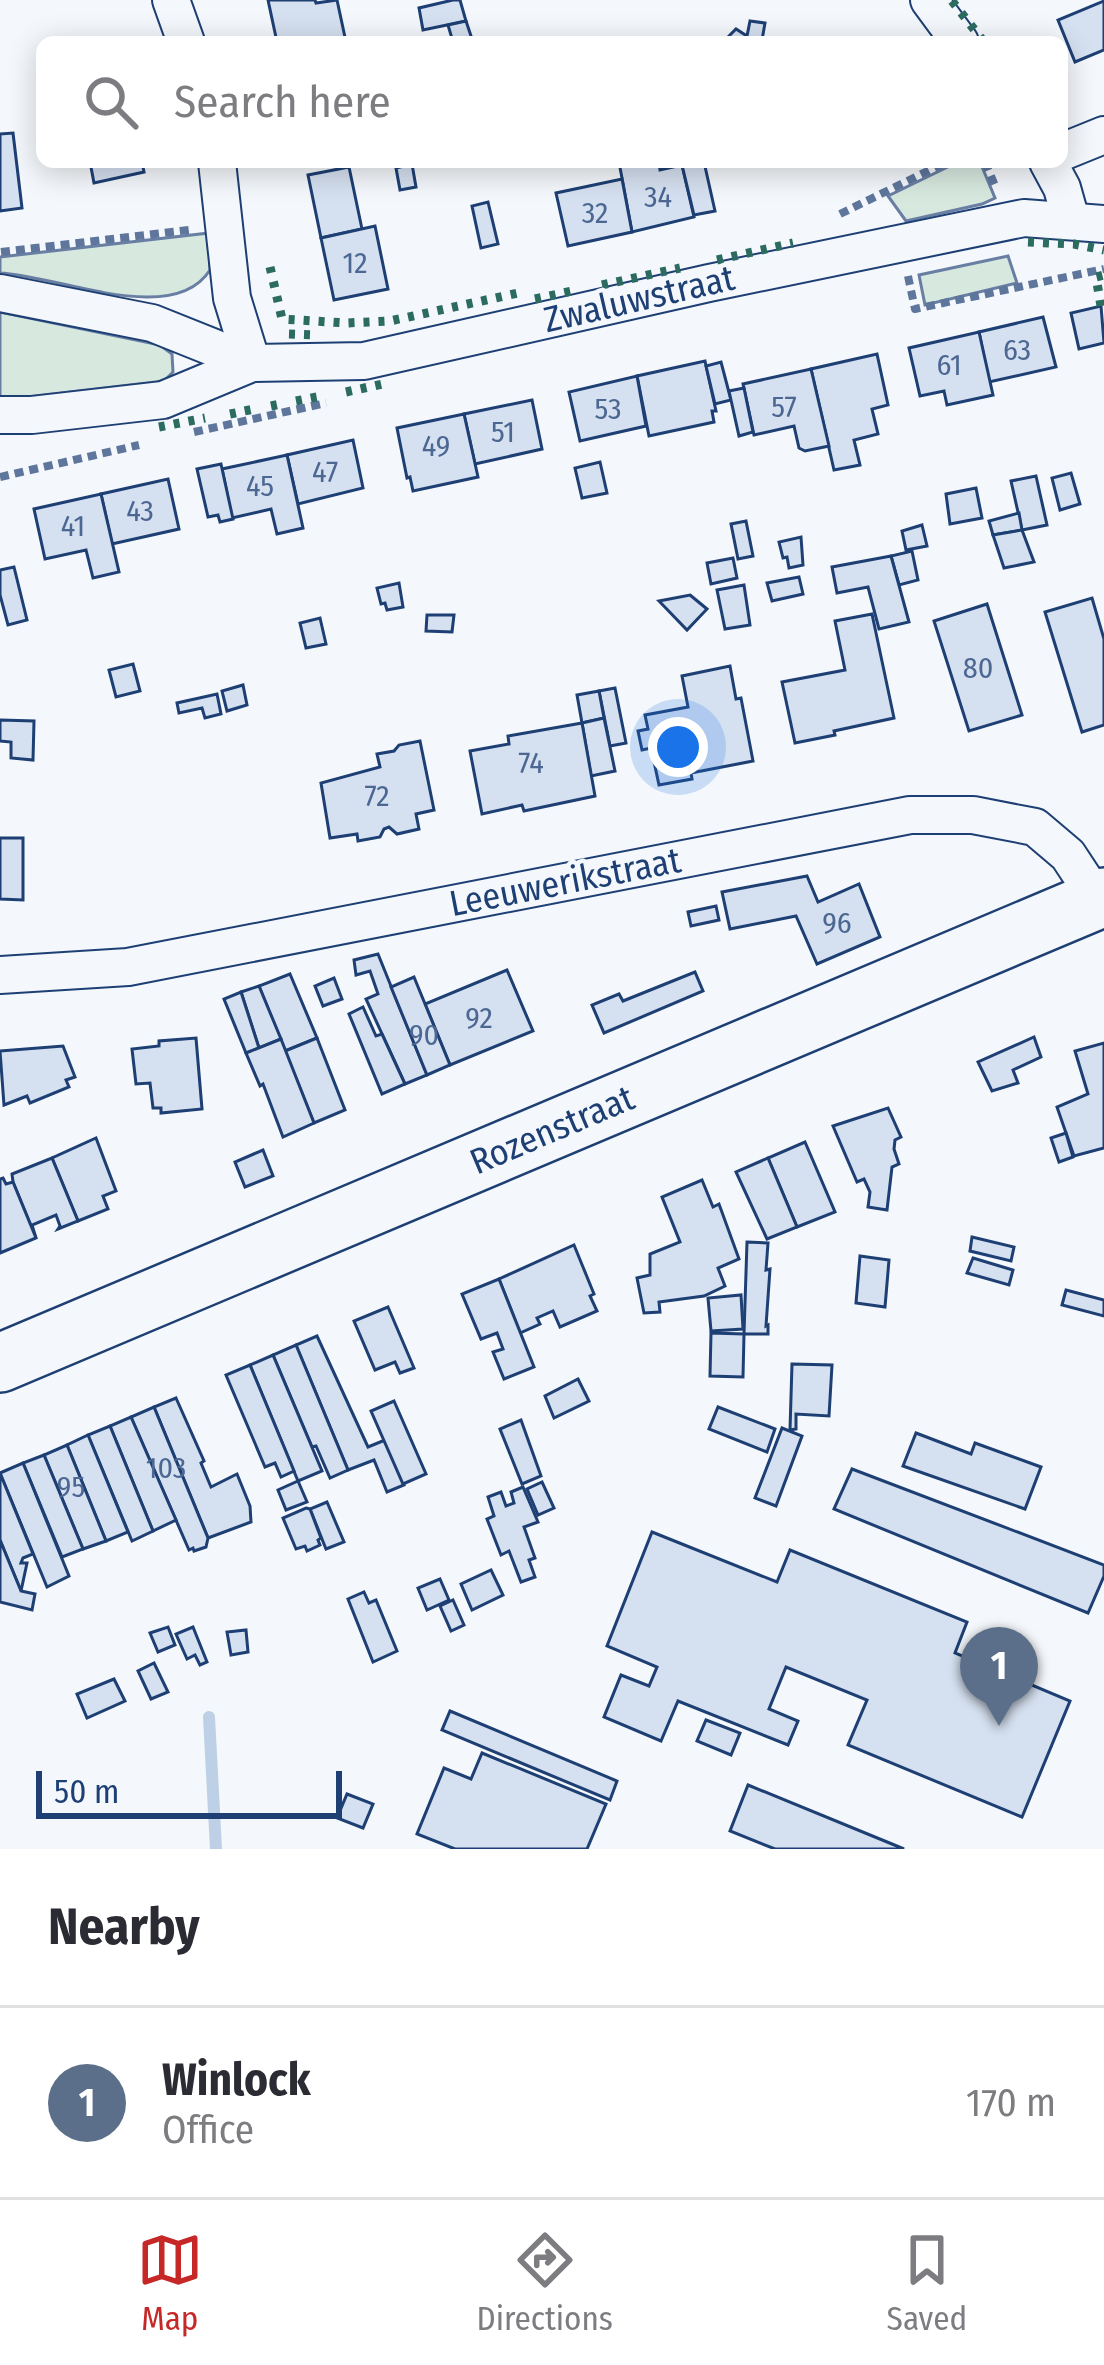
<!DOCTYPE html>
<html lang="en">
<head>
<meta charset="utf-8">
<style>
	:root { --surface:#fff; --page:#f7f7f7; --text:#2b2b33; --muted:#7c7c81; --line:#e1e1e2; --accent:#c62828 }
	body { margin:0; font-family:"Fira Sans Condensed",sans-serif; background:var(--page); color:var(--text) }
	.scale { position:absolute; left:36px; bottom:30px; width:306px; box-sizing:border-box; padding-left:12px; border:6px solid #1d3f73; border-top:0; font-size:33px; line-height:42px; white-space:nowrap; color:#1d3f73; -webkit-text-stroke:9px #f4f7fb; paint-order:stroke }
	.you { position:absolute; left:678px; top:747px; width:42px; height:42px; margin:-30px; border:9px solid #fff; border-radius:50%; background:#1a73e8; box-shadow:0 0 0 18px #1a73e833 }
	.badge { display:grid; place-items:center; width:78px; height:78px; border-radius:50%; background:var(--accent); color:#fff; font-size:39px; font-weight:700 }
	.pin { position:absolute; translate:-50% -99px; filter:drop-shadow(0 3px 6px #0008) }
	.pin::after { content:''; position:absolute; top:63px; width:42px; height:36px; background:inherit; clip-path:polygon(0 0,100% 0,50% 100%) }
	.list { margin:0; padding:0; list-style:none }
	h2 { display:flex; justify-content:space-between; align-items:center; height:156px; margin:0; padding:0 48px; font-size:51px }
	h2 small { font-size:39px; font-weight:400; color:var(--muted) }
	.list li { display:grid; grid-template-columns:78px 1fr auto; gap:36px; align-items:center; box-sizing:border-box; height:192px; padding:0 48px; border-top:3px solid var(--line) }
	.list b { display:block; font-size:45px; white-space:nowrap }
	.list p { margin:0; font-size:39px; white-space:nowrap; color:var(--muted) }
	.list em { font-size:39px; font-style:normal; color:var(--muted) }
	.icon { flex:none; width:66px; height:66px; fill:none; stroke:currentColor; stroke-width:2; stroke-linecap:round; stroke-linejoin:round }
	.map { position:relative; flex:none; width:1104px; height:1849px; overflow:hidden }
	.search { position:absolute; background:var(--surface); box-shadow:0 6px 30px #0003; left:36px; right:36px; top:36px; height:132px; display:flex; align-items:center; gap:30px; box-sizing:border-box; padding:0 42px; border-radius:18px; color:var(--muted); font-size:45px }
	.sheet { height:348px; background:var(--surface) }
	nav { display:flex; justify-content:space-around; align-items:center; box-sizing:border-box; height:168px; border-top:3px solid var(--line); background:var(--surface); font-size:33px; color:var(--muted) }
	nav a { display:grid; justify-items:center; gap:6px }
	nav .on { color:var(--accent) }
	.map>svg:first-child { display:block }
	.green { fill:#d7e8df; stroke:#687fa3; stroke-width:3 }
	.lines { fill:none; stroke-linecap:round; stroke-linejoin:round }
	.stream { stroke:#bed0e5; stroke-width:12 }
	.building { fill:#d5e0f0; stroke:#1d3f73; stroke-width:3 }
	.minor-casing { stroke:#1d3f73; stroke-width:40 }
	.primary-casing { stroke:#1d3f73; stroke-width:62 }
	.path { stroke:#5e769c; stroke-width:8; stroke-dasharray:9 6; stroke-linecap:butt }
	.minor { stroke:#f4f7fb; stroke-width:36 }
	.primary { stroke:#f4f7fb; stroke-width:57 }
	.hedge { stroke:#2c6c60; stroke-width:9; stroke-dasharray:6 9; stroke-linecap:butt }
	.labels { text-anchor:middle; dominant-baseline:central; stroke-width:9; stroke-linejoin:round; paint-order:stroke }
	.number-label { font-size:30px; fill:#4b6792 }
	.street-label { font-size:36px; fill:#1d3f73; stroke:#f4f7fb }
</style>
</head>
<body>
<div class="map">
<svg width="1104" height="1849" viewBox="0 0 1104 1849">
	<rect width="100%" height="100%" fill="#f4f7fb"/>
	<g class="green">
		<path d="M 958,162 L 980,162 L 995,198 L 982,204 L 906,221 L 888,196 Z"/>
		<path d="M 209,233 L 210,270 C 173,328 57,275 0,273 L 0,257 Z"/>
		<path d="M 1008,256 L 1017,283 L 925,305 L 919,275 Z"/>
		<path d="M 0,312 L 160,345 L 172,354 L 173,372 L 164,381 L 0,400 Z"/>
	</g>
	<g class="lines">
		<path class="stream" d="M 209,1717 L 216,1849"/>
	</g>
	<g class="building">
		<path d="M 268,0 L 315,0 L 316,3 L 337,0 L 346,42 L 277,42 Z"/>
		<path d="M 453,0 L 460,0 L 466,21 L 423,30 L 419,8 Z"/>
		<path d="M 1104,1 L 1104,50 L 1075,62 L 1058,20 Z"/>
		<path d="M 466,21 L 473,42 L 453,42 L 448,25 Z"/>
		<path d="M 750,21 L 765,23 L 762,40 L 749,38 L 748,42 L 735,42 L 728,37 L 736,29 L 747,36 Z"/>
		<path d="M 13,133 L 22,208 L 0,211 L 0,134 Z"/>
		<path d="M 90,162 L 142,162 L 144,172 L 94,183 Z"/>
		<path d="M 619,162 L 659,162 L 660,170 L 682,165 L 694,217 L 632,232 Z"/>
		<path d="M 694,162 L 704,162 L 715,211 L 694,215 L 682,165 Z"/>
		<path d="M 412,164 L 416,187 L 400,190 L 396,168 Z"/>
		<path d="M 349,167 L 362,229 L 321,238 L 308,175 Z"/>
		<path d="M 622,179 L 632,232 L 568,246 L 556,193 Z"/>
		<path d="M 488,202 L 498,244 L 481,248 L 472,206 Z"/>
		<path d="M 375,226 L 388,289 L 334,300 L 321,238 Z"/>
		<path d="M 1101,306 L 1104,343 L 1079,349 L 1071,313 Z"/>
		<path d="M 1043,317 L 1056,367 L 989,382 L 979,332 Z"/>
		<path d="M 979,332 L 993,395 L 947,405 L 944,391 L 920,396 L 909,348 Z"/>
		<path d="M 877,354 L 888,405 L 872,409 L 878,434 L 854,440 L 860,465 L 834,470 L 811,369 Z"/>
		<path d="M 705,361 L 716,411 L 712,411 L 714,422 L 649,436 L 637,376 Z"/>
		<path d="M 721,362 L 731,400 L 715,404 L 706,366 Z"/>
		<path d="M 811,369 L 829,446 L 805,451 L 799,448 L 794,426 L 754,435 L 743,384 Z"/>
		<path d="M 637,376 L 646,426 L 580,441 L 569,392 Z"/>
		<path d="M 744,388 L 753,432 L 739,436 L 729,391 Z"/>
		<path d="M 532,400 L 542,449 L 475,464 L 464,414 Z"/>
		<path d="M 464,414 L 478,477 L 413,491 L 410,477 L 407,478 L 397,428 Z"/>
		<path d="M 353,440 L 363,488 L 298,504 L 287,455 Z"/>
		<path d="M 287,455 L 303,528 L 277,534 L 271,509 L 232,518 L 222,469 Z"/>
		<path d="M 600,462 L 607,493 L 582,498 L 575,468 Z"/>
		<path d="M 221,464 L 233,519 L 220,522 L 218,515 L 208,517 L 197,469 Z"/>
		<path d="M 1071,473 L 1080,504 L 1060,510 L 1052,478 Z"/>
		<path d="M 1036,476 L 1047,525 L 1022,530 L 1011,481 Z"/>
		<path d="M 168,479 L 179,529 L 112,544 L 101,494 Z"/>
		<path d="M 976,488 L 982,518 L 950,524 L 946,494 Z"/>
		<path d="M 101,494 L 119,572 L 93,578 L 86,550 L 45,559 L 34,509 Z"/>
		<path d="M 1019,513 L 1022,530 L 993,535 L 989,521 Z"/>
		<path d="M 746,521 L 753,556 L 738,559 L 731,524 Z"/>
		<path d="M 922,525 L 927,546 L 906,550 L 902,531 Z"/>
		<path d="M 1022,530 L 1034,562 L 1004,568 L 993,535 Z"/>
		<path d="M 801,537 L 803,565 L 789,568 L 787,557 L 783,558 L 779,542 Z"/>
		<path d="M 912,551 L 918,580 L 899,585 L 891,556 Z"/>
		<path d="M 891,556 L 909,622 L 879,629 L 868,587 L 837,593 L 832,567 Z"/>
		<path d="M 733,558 L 737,578 L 711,584 L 707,563 Z"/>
		<path d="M 14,567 L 27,620 L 8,625 L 0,595 L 0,570 Z"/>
		<path d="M 799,577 L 803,594 L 772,601 L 767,583 Z"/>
		<path d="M 399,583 L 403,607 L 387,610 L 385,603 L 381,604 L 377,588 Z"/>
		<path d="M 744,585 L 750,625 L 725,629 L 717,590 Z"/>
		<path d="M 690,595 L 707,609 L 687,630 L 659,601 Z"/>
		<path d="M 1092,598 L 1104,639 L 1104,725 L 1082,732 L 1045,612 Z"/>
		<path d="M 987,604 L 1022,715 L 969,731 L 934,621 Z"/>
		<path d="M 872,614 L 894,718 L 834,731 L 835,735 L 795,743 L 782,682 L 845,670 L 835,621 Z"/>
		<path d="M 427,615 L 454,615 L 452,632 L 426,631 Z"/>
		<path d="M 320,618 L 326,644 L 306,648 L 300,623 Z"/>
		<path d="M 133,664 L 140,691 L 116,697 L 109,670 Z"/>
		<path d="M 730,666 L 736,699 L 741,698 L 753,761 L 691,773 L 692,779 L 659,785 L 651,748 L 642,750 L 638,731 L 648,729 L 645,715 L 688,707 L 682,676 Z"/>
		<path d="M 243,685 L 247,705 L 227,711 L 222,691 Z"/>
		<path d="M 615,688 L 626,743 L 610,746 L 599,691 Z"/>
		<path d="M 599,691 L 604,718 L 582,723 L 577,695 Z"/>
		<path d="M 217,694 L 221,714 L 205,718 L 202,708 L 179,713 L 177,703 Z"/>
		<path d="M 604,718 L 615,771 L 591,776 L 582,723 Z"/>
		<path d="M 0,720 L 34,721 L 33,760 L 11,758 L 11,742 L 0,741 Z"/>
		<path d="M 582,723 L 595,796 L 524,811 L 522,805 L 482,814 L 470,751 L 509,744 L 508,736 Z"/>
		<path d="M 420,741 L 434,810 L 416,814 L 419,829 L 397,834 L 389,827 L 384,829 L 380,837 L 358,841 L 357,834 L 330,838 L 321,783 L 380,767 L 377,754 L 394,751 L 399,745 Z"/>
		<path d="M 0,838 L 23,838 L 23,900 L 0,899 Z"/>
		<path d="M 807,876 L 818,902 L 859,884 L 880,937 L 817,964 L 796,916 L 730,929 L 722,892 Z"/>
		<path d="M 716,906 L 719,920 L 691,926 L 688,912 Z"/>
		<path d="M 378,954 L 427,1075 L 405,1084 L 366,999 L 378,994 L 370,971 L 356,975 L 354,960 Z"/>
		<path d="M 507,970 L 533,1031 L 450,1065 L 425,1004 Z"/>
		<path d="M 695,972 L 703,991 L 604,1033 L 592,1005 L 619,994 L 623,1001 Z"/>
		<path d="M 290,974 L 317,1038 L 285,1051 L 259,986 Z"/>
		<path d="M 414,977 L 450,1065 L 427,1075 L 391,987 Z"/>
		<path d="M 334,978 L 342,999 L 323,1006 L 315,986 Z"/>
		<path d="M 259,986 L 281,1039 L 259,1048 L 241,992 Z"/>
		<path d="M 241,992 L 259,1048 L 246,1053 L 224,999 Z"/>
		<path d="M 363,1007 L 376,1036 L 382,1034 L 405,1084 L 382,1094 L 349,1014 Z"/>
		<path d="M 1034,1037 L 1041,1057 L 1013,1070 L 1018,1083 L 992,1091 L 978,1062 Z"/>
		<path d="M 196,1038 L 202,1109 L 161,1113 L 161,1108 L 153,1108 L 150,1083 L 136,1084 L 132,1049 L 159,1046 L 159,1041 Z"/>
		<path d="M 317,1038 L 345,1110 L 314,1123 L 285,1051 Z"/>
		<path d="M 281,1039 L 314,1123 L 283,1137 L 263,1084 L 260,1086 L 246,1053 Z"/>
		<path d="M 1104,1043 L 1104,1148 L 1074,1156 L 1057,1107 L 1088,1094 L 1075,1051 Z"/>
		<path d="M 63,1046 L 75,1077 L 66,1080 L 69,1087 L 30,1103 L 27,1096 L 4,1105 L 0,1051 Z"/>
		<path d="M 888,1108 L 901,1137 L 895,1140 L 894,1149 L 899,1164 L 892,1167 L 887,1210 L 868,1207 L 870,1192 L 864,1179 L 857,1182 L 833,1126 Z"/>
		<path d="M 1066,1133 L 1073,1157 L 1059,1162 L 1051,1138 Z"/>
		<path d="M 96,1138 L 116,1191 L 103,1196 L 108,1209 L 78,1221 L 52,1158 Z"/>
		<path d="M 805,1142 L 835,1212 L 797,1227 L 768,1158 Z"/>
		<path d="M 263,1150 L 273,1176 L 245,1187 L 235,1162 Z"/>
		<path d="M 52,1158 L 78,1221 L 58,1229 L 60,1226 L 56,1215 L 32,1225 L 36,1238 L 13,1182 L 12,1174 Z"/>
		<path d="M 768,1158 L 797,1227 L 767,1239 L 736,1172 Z"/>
		<path d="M 3,1178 L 6,1184 L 13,1182 L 36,1238 L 0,1253 L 0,1179 Z"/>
		<path d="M 702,1180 L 713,1207 L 719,1204 L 739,1259 L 718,1268 L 725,1286 L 704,1296 L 659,1302 L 660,1312 L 644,1313 L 637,1278 L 650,1275 L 650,1254 L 680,1242 L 662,1197 Z"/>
		<path d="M 972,1237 L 1014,1247 L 1011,1261 L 970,1251 Z"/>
		<path d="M 747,1242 L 768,1243 L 766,1270 L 770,1269 L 766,1326 L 768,1325 L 768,1334 L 744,1334 Z"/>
		<path d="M 574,1245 L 594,1294 L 590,1296 L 597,1311 L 560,1327 L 553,1311 L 537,1318 L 540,1324 L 520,1333 L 499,1279 Z"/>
		<path d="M 860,1256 L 889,1260 L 885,1307 L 856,1303 Z"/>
		<path d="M 973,1258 L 1013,1270 L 1009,1285 L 967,1273 Z"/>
		<path d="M 499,1279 L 534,1367 L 504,1379 L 493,1352 L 503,1349 L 497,1333 L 481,1339 L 462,1294 Z"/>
		<path d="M 1066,1290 L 1104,1300 L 1104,1316 L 1062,1305 Z"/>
		<path d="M 741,1295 L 743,1329 L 711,1331 L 708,1298 Z"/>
		<path d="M 388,1307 L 414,1368 L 400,1373 L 395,1362 L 375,1370 L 354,1321 Z"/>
		<path d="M 711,1333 L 744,1334 L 743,1377 L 710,1376 Z"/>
		<path d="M 317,1336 L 368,1447 L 385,1440 L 404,1485 L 387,1492 L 374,1460 L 348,1470 L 296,1345 Z"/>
		<path d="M 296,1345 L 348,1470 L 330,1478 L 316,1446 L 312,1447 L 273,1355 Z"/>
		<path d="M 273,1355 L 322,1471 L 298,1481 L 250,1365 Z"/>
		<path d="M 792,1364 L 832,1365 L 829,1416 L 796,1414 L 796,1429 L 790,1430 Z"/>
		<path d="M 250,1365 L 294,1471 L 281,1477 L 275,1463 L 265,1467 L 226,1375 Z"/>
		<path d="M 578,1379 L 589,1401 L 554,1418 L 545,1396 Z"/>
		<path d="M 176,1398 L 204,1461 L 201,1463 L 211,1487 L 237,1474 L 250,1506 L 251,1522 L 208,1538 L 154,1407 Z"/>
		<path d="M 394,1401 L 426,1474 L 403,1484 L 371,1411 Z"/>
		<path d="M 154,1407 L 208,1538 L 206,1547 L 194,1551 L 193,1548 L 189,1550 L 131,1417 Z"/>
		<path d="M 718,1407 L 775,1429 L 767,1452 L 709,1429 Z"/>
		<path d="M 131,1417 L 176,1520 L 153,1531 L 110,1426 Z"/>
		<path d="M 521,1420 L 541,1476 L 522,1484 L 500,1429 Z"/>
		<path d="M 110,1426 L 153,1531 L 132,1541 L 88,1435 Z"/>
		<path d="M 782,1428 L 802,1436 L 776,1506 L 755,1498 Z"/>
		<path d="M 916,1433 L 971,1454 L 975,1443 L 1041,1467 L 1025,1509 L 903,1466 Z"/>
		<path d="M 88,1435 L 128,1532 L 106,1541 L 67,1445 Z"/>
		<path d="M 67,1445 L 106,1541 L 83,1549 L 44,1455 Z"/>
		<path d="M 44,1455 L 83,1549 L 62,1557 L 23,1463 Z"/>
		<path d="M 23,1463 L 69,1576 L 47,1587 L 0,1473 Z"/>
		<path d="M 852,1469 L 1104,1565 L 1104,1576 L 1088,1613 L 834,1509 Z"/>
		<path d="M 0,1473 L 33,1554 L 23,1558 L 21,1563 L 27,1563 L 21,1591 L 0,1540 Z"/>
		<path d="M 298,1481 L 307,1502 L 286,1510 L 278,1490 Z"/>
		<path d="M 542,1482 L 554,1508 L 538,1515 L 527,1489 Z"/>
		<path d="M 523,1487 L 538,1522 L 524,1527 L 535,1558 L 529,1560 L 535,1577 L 521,1582 L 509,1551 L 501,1555 L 487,1519 L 494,1516 L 488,1497 L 501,1492 L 506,1506 L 514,1503 L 511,1492 Z"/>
		<path d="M 327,1502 L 344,1542 L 326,1549 L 310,1509 Z"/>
		<path d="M 306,1508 L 310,1509 L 321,1538 L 318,1540 L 320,1545 L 307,1551 L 305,1546 L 296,1549 L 283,1518 Z"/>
		<path d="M 652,1532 L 777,1582 L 790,1550 L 967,1622 L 955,1653 L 1070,1701 L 1022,1817 L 848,1745 L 867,1700 L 786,1667 L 769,1709 L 798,1721 L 788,1745 L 678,1701 L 661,1741 L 604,1717 L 621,1675 L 649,1686 L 657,1667 L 607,1646 Z"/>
		<path d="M 0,1540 L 21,1591 L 35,1594 L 32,1610 L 0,1602 Z"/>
		<path d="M 491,1570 L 503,1595 L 472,1610 L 461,1584 Z"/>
		<path d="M 440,1579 L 449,1600 L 427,1610 L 418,1588 Z"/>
		<path d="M 364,1592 L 369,1603 L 376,1600 L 397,1651 L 373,1662 L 348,1599 Z"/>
		<path d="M 453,1600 L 464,1625 L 451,1631 L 440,1606 Z"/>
		<path d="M 168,1627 L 175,1645 L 158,1652 L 150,1633 Z"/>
		<path d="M 193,1627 L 207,1662 L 200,1665 L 195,1655 L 187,1659 L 176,1634 Z"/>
		<path d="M 246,1630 L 248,1652 L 231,1655 L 227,1632 Z"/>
		<path d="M 154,1663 L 168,1692 L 151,1699 L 138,1671 Z"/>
		<path d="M 114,1679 L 125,1701 L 87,1718 L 77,1694 Z"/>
		<path d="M 450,1711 L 617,1781 L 610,1800 L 442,1730 Z"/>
		<path d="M 706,1720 L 740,1733 L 731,1755 L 697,1741 Z"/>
		<path d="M 482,1753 L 606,1804 L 587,1849 L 455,1849 L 417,1834 L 444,1768 L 471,1779 Z"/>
		<path d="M 748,1785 L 892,1844 L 904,1849 L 775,1849 L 730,1831 Z"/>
		<path d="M 347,1794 L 373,1804 L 363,1828 L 337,1818 Z"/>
	</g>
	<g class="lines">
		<g class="minor-casing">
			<g id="minor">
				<path d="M 171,0 L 186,42"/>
				<path d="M 929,0 L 960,42"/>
				<path d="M 1062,152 L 1104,135"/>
				<path d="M 217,162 L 232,298 L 252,363"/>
				<path d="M 1048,162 L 1062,188 L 1071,220"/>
				<path d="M 0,293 L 152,323 L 252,363 L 364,361 L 709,283 L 1024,218 L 1104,224"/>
				<path d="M 0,415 L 32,415 L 163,400 L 252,363"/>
				<path d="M 0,975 L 128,967 L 910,815 L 973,815 L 1035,827 L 1068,855 L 1097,899"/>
			</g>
		</g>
		<g class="primary-casing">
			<path id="primary" d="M 0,1363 L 1104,897"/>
		</g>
		<g class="path">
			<path d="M 985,162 L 996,188"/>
			<path d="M 840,214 L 946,162"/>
			<path d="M 1,252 L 189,230"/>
			<path d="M 908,276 L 915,309 L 1104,269"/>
			<path d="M 194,432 L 326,403"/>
			<path d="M 0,477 L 139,445"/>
		</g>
		<use href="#minor" class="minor"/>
		<use href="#primary" class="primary"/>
		<g class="hedge">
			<path d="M 952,1 L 984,42"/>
			<path d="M 1028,242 L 1074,244 L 1104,250"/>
			<path d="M 717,260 L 793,243"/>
			<path d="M 270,267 L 282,319 L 346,323 L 390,321 L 518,293"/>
			<path d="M 602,285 L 680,268"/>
			<path d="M 535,299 L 577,290"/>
			<path d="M 1101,306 L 1096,277 L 1104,275"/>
			<path d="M 289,334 L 318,335"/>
			<path d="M 346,392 L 387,383"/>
			<path d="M 296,401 L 322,396"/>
			<path d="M 271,406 L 285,403"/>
			<path d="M 230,414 L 259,408"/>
			<path d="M 159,427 L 205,418"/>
		</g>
	</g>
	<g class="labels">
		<g class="number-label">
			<text x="658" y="197">34</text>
			<text x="595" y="213">32</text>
			<text x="355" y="263">12</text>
			<text x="1017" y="350">63</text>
			<text x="949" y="365">61</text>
			<text x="784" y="407">57</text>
			<text x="608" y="409">53</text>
			<text x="503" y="432">51</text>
			<text x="436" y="446">49</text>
			<text x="325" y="472">47</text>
			<text x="260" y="486">45</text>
			<text x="140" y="511">43</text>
			<text x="73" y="526">41</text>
			<text x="978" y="668">80</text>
			<text x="531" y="763">74</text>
			<text x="377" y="796">72</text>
			<text x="837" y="923">96</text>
			<text x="479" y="1018">92</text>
			<text x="424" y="1035">90</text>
			<text x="166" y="1468">103</text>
			<text x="71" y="1487">95</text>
		</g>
		<g class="street-label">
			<text transform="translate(639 299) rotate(-13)">Zwaluwstraat</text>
			<text transform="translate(565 882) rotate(-11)">Leeuwerikstraat</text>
			<text transform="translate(552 1130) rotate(-23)">Rozenstraat</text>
		</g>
	</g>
</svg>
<div class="scale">50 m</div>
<div class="you"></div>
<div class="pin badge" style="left:999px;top:1726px;background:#5c6f8a">1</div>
<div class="search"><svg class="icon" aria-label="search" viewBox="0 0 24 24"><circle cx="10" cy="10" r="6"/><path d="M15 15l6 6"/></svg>Search here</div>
</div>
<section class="sheet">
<h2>Nearby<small></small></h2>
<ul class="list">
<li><span class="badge" style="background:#5c6f8a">1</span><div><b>Winlock</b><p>Office</p></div><em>170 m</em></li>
</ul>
</section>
<nav>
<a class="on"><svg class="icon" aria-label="map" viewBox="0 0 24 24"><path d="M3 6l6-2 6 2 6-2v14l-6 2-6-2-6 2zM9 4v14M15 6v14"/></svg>Map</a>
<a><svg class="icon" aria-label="directions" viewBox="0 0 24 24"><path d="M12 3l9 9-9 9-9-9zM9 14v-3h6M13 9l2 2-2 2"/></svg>Directions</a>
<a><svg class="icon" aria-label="saved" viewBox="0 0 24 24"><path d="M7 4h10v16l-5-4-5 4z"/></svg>Saved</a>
</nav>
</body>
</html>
